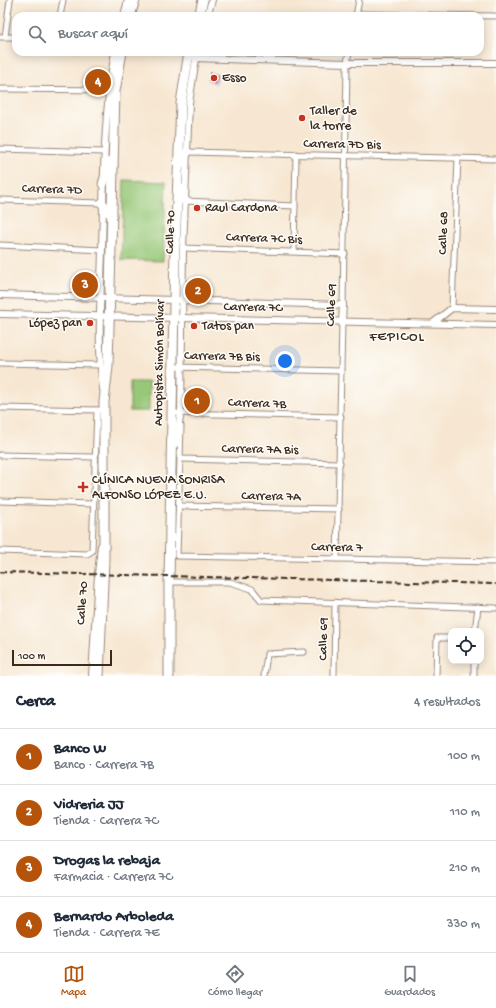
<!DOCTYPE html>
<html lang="es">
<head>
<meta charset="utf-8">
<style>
	:root { --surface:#fff; --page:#f6f6f7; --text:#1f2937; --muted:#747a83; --line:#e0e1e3; --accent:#b45309 }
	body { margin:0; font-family:"Gochi Hand",sans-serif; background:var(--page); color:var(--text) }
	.controls { position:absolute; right:12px; bottom:12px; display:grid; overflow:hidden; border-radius:8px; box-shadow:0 2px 10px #0003 }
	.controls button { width:36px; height:36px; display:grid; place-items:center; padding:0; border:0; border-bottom:1px solid var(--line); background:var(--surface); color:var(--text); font:20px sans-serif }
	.scale { position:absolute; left:12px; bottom:10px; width:100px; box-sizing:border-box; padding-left:4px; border:2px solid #3b2a1e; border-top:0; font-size:11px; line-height:14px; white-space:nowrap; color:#3b2a1e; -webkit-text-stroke:3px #fdfcf7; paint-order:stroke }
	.you { position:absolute; left:285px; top:361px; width:14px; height:14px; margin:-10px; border:3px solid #fff; border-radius:50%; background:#1a73e8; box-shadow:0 0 0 6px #1a73e833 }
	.badge { display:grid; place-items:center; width:26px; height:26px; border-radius:50%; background:var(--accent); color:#fff; font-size:13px; font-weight:700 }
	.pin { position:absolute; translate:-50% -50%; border:2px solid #fff; box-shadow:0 1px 4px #0006 }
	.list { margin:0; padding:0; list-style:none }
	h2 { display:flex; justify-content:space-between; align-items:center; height:52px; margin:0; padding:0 16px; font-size:17px }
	h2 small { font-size:13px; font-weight:400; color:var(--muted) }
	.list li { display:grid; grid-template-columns:26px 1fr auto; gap:12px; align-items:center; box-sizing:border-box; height:56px; padding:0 16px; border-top:1px solid var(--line) }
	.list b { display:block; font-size:15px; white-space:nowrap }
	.list p { margin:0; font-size:13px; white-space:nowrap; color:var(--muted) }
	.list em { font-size:13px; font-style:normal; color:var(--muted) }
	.icon { flex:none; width:22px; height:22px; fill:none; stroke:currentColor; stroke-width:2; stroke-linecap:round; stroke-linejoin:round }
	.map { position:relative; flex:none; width:496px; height:676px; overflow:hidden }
	.search { position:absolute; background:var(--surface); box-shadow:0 2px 10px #0003; left:12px; right:12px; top:12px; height:44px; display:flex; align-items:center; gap:10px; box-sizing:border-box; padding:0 14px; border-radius:12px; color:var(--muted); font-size:15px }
	.sheet { height:276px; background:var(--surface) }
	nav { display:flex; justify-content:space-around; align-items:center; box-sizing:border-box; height:56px; border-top:1px solid var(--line); background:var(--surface); font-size:11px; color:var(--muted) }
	nav a { display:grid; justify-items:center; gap:2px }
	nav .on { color:var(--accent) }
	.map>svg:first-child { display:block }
	.green { fill:#97c878; stroke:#69794b }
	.building { fill:#bfa1d2 }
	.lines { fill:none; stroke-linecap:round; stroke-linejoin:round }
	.minor-casing { stroke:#998878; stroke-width:7 }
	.tertiary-casing { stroke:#998878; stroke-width:8 }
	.trunk-casing { stroke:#998878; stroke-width:11 }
	.minor { stroke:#fff; stroke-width:5 }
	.tertiary { stroke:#fff; stroke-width:6 }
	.trunk { stroke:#fff; stroke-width:9 }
	.rail { stroke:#3b2a1e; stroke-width:2; stroke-dasharray:6 3; stroke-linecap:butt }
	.poi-dot { fill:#c8321e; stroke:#fdfcf7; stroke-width:1.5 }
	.labels { text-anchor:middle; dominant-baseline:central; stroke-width:3; stroke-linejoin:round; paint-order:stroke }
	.poi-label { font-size:13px; fill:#3b2a1e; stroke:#fdfcf7; text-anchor:start }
	.street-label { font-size:13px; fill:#3b2a1e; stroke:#fdfcf7 }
	.neighbourhood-label { font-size:14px; letter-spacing:1px; fill:#3b2a1e; stroke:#fdfcf7 }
</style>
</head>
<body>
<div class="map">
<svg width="496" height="676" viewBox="0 0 496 676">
	<rect width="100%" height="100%" fill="#fdfcf7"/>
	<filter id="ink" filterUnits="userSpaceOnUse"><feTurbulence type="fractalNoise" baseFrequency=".025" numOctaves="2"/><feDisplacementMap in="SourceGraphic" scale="8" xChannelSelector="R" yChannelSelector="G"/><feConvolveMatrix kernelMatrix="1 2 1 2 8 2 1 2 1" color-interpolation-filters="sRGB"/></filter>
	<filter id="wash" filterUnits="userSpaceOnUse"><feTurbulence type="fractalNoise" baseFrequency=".012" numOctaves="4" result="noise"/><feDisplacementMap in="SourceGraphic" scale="16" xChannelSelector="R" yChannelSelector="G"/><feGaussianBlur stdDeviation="0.9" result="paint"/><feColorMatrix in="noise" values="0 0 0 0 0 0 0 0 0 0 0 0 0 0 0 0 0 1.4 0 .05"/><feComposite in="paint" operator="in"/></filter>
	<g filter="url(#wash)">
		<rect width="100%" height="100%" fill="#f7e7d2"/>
		<g class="green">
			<path d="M 124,180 L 166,182 L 163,261 L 121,260 Z"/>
			<rect x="130" y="382" width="19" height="29"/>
		</g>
		<g id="blocks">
			<path class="building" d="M 211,72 L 219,75 L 216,84 L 208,81 Z"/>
		</g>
	</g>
	<g filter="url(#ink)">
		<use href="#blocks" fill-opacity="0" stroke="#998878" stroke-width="1"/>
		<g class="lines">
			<g class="minor-casing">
				<g id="minor">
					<path d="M 356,14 L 496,16"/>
					<path d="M 60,16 L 63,0"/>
					<path d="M 356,16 L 359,0"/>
					<path d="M 0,37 L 16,37"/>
					<path d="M 5,37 L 10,0"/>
					<path d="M 0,89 L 108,90"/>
					<path d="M 0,149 L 104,152"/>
					<path d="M 187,152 L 496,159"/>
					<path d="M 0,200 L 102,203"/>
					<path d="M 185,201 L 295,206"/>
					<path d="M 0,245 L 102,250"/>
					<path d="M 183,248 L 345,254"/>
					<path d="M 294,251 L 296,154"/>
					<path d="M 343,305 L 347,63 L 349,52"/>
					<path d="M 452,308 L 458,158"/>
					<path d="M 0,363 L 100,365"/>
					<path d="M 174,367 L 341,371"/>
					<path d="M 0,408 L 99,410"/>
					<path d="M 173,413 L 341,417"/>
					<path d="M 181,426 L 177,556 L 496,562"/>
					<path d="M 0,455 L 94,457"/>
					<path d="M 180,459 L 340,463"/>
					<path d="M 0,501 L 93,504"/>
					<path d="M 179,506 L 339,509"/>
					<path d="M 0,551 L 87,554 L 92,551 L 97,410"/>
					<path d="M 337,559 L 342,322"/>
					<path d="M 169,582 L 230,582 L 252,589 L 261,600 L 496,608"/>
					<path d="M 475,631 L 478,607"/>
					<path d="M 264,676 L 267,654 L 304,652"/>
					<path d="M 334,676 L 335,602"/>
					<path d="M 436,676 L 437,638 L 451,638"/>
					<path d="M 474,676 L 474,661"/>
				</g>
			</g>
			<g class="tertiary-casing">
				<g id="tertiary">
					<path d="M 124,16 L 128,0"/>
					<path d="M 207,16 L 212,0"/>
					<path d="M 195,58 L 347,63 L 496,63"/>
					<path d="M 0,295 L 343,305 L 342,322"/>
					<path d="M 0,314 L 496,325"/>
					<path d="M 433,323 L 452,308 L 496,309"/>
					<path d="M 103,389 C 97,343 101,296 102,249 C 104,183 103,117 115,52"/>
					<path d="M 175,445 L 181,413 L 183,248 L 189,103 L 197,52"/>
					<path d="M 92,676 L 98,574 L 101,546"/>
				</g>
			</g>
			<g class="trunk-casing">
				<g id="trunk">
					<path d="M 130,16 L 135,0"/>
					<path d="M 199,16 L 203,0"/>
					<path d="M 180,165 L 187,152"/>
					<path d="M 103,184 L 110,162"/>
					<path d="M 178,186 L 185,201"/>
					<path d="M 102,203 L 112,216"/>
					<path d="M 99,676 L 104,559 L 104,402 L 108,366 L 115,91 L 122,52"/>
					<path d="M 169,676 L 169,582 L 175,248 L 181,103 L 189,52"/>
				</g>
			</g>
			<use href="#minor" class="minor"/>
			<use href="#tertiary" class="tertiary"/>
			<use href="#trunk" class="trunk"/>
			<path class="rail" d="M 0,572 L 496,584"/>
		</g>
	</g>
	<g class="poi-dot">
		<circle cx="214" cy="78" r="4"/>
		<circle cx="302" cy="118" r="4"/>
		<circle cx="197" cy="208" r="4"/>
		<circle cx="90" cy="323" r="4"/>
		<circle cx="194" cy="326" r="4"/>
		<path d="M81 481h4v4h4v4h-4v4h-4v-4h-4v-4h4z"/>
	</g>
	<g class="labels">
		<g class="poi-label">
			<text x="222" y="78">Esso</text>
			<text x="310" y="111">Taller de<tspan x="310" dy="15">la torre</tspan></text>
			<text x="205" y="208">Raul Cardona</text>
			<text x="82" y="323" text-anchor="end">López pan</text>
			<text x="202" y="326">Tatos pan</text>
			<text x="92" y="480">CLÍNICA NUEVA SONRISA<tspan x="92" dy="15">ALFONSO LÓPEZ E.U.</tspan></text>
		</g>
		<g class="street-label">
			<text transform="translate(342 145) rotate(1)">Carrera 7D Bis</text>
			<text transform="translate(52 190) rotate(2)">Carrera 7D</text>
			<text transform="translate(171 232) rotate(-88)">Calle 70</text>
			<text transform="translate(444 233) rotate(-88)">Calle 68</text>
			<text transform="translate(264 239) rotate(2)">Carrera 7C Bis</text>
			<text transform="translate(332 305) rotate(-88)">Calle 69</text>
			<text transform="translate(253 308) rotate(1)">Carrera 7C</text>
			<text transform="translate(222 357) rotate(1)">Carrera 7B Bis</text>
			<text transform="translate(160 363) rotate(-89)">Autopista Simón Bolívar</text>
			<text transform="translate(257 404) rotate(2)">Carrera 7B</text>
			<text transform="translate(260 450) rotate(1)">Carrera 7A Bis</text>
			<text transform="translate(271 497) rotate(1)">Carrera 7A</text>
			<text transform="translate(337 548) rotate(1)">Carrera 7</text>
			<text transform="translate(83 603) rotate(-86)">Calle 70</text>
			<text transform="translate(324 639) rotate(-89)">Calle 69</text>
		</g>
		<g class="neighbourhood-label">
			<text x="397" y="337">FEPICOL</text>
		</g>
	</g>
</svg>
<div class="controls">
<button><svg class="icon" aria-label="locate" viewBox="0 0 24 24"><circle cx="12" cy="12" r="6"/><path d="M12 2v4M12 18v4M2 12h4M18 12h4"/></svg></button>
</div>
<div class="scale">100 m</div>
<div class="you"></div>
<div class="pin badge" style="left:197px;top:401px">1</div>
<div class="pin badge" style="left:198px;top:291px">2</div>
<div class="pin badge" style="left:85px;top:285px">3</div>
<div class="pin badge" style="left:98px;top:82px">4</div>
<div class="search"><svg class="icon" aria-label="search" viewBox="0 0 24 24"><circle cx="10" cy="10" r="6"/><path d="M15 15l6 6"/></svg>Buscar aquí</div>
</div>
<section class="sheet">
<h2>Cerca<small>4 resultados</small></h2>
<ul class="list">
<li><span class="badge">1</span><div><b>Banco W</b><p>Banco · Carrera 7B</p></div><em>100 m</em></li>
<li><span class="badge">2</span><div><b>Vidreria JJ</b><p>Tienda · Carrera 7C</p></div><em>110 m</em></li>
<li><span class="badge">3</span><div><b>Drogas la rebaja</b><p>Farmacia · Carrera 7C</p></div><em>210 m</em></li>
<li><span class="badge">4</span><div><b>Bernardo Arboleda</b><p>Tienda · Carrera 7E</p></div><em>330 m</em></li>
</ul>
</section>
<nav>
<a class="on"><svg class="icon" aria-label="map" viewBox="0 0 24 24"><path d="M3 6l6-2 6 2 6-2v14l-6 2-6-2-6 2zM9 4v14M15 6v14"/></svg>Mapa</a>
<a><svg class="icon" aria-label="directions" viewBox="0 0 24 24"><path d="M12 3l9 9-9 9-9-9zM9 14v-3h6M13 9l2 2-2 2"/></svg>Cómo llegar</a>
<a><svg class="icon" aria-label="saved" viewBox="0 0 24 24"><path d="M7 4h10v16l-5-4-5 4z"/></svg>Guardados</a>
</nav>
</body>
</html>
